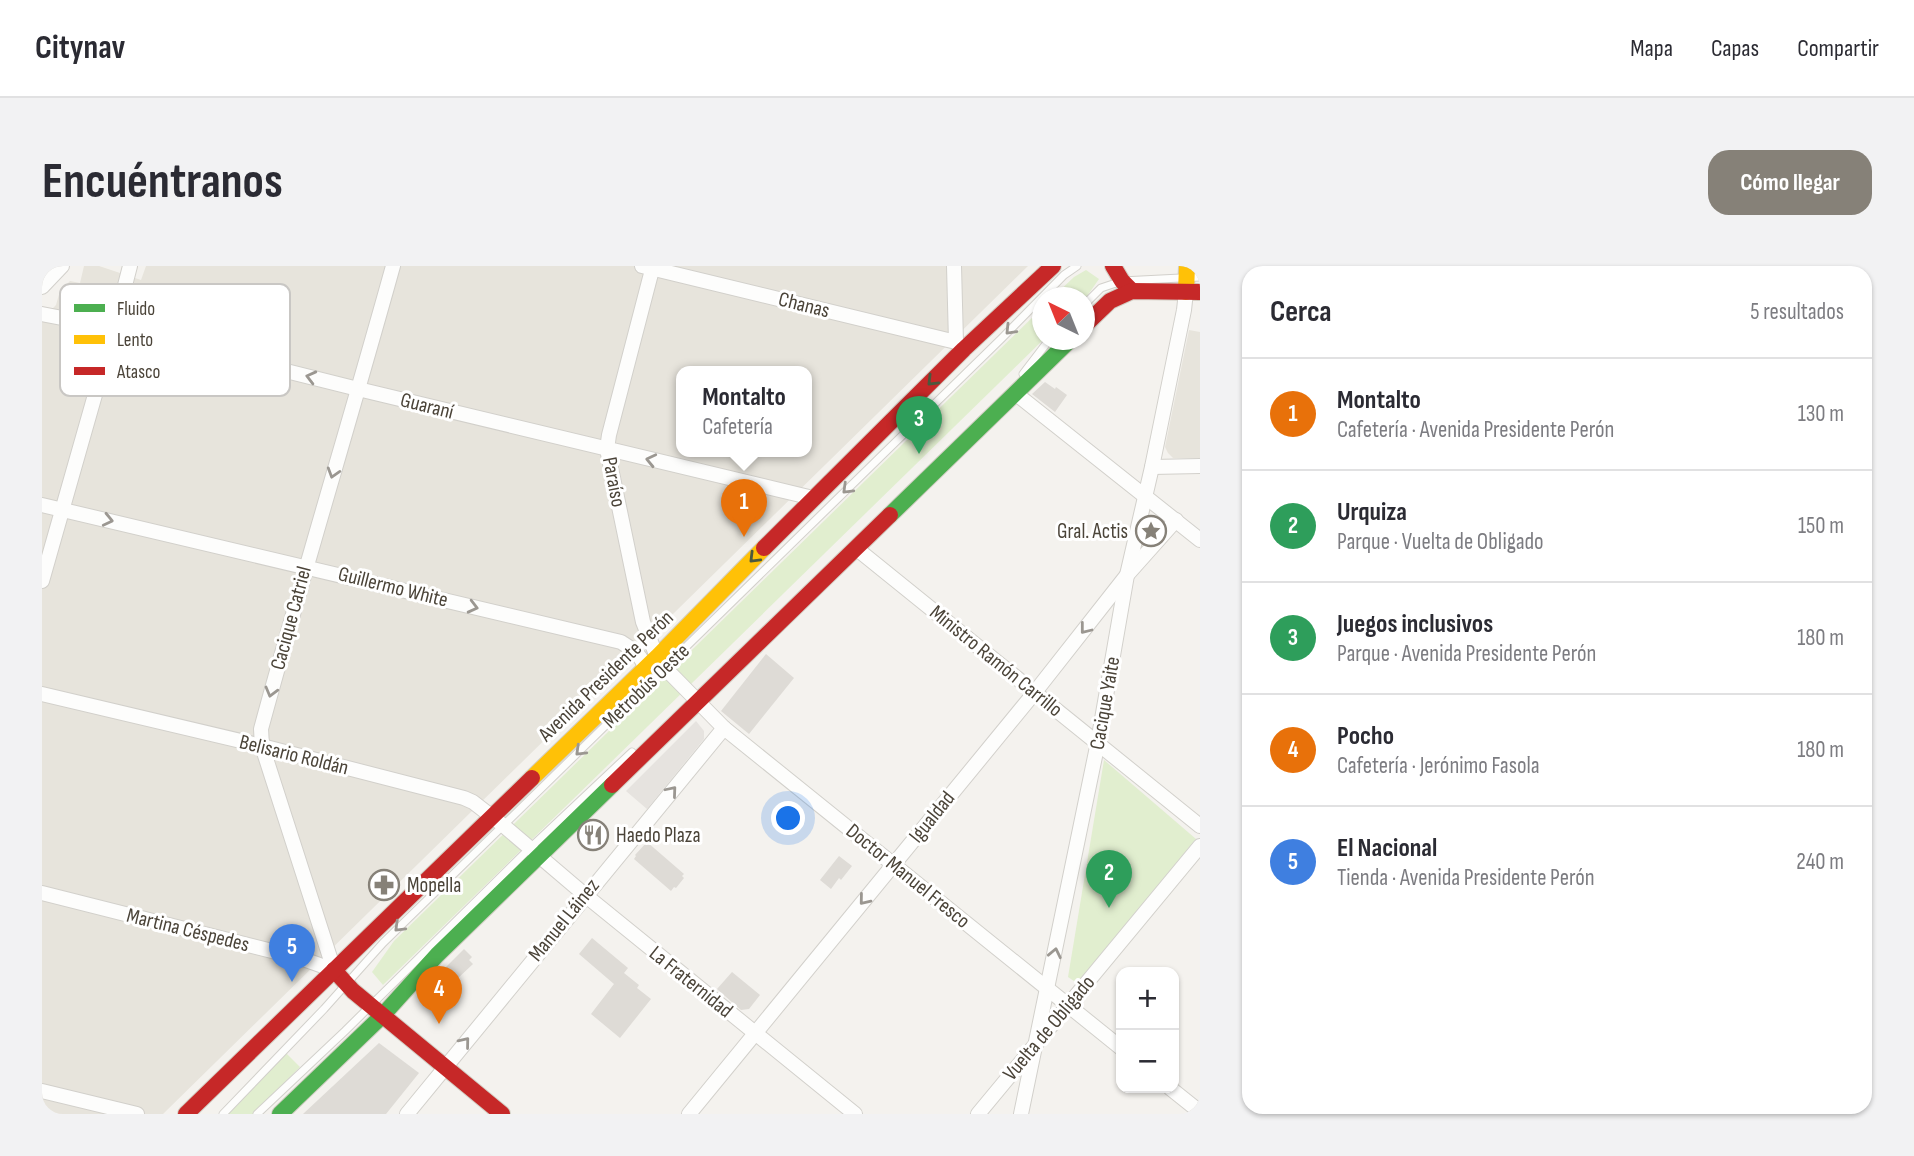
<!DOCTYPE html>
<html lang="es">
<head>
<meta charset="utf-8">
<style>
	:root { --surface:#fff; --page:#f2f2f3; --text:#2b2b33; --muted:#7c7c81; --line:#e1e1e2; --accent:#868178 }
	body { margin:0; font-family:"Sofia Sans Condensed",sans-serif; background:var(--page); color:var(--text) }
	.controls { position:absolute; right:21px; bottom:21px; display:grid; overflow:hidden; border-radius:14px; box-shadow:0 2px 5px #0004 }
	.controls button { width:63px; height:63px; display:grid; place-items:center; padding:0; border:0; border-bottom:2px solid var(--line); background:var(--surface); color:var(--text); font:35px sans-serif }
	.compass { position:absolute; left:990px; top:21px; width:63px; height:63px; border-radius:50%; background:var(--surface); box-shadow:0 2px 5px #0004; rotate:317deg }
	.you { position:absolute; left:747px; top:553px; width:24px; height:24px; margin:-18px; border:5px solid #fff; border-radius:50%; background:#1a73e8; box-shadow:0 0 0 10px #1a73e833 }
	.badge { display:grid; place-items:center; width:46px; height:46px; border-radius:50%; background:var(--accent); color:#fff; font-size:23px; font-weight:700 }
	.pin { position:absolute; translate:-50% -58px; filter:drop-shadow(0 2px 4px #0008) }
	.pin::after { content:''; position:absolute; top:37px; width:24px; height:21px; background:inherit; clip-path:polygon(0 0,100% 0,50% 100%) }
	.popup { position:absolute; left:634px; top:100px; width:136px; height:91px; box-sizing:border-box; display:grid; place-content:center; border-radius:14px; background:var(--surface); filter:drop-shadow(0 2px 5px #0005); font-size:23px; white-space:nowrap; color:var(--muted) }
	.popup b { font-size:26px; color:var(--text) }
	.popup::after { content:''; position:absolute; left:50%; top:100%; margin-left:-14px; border:14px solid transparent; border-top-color:var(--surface) }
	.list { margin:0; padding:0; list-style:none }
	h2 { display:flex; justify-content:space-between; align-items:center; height:91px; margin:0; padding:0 28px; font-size:30px }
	h2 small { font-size:23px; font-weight:400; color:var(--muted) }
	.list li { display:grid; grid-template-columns:46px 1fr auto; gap:21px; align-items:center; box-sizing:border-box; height:112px; padding:0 28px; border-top:2px solid var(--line) }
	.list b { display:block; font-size:26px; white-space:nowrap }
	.list p { margin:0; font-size:23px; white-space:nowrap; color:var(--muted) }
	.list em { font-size:23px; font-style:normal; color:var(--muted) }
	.map { position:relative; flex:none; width:1158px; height:848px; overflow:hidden; border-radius:21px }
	header { display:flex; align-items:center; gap:42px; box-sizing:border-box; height:98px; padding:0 35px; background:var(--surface); border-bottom:2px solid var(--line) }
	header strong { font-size:33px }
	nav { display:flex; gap:38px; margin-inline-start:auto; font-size:24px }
	.intro { display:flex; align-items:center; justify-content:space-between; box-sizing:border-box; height:168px; padding:0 42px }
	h1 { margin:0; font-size:49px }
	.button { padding:18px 32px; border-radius:21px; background:var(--accent); color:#fff; font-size:24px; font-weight:700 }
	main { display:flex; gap:42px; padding:0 42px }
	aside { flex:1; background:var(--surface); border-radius:21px; box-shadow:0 2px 5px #0004 }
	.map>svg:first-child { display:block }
	.residential { fill:#e7e4dc; fill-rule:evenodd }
	.green { fill:#e1eecf }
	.parking { fill:#e6e3df }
	.building { fill:#dedbd6 }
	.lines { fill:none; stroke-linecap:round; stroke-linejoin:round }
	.lane-casing { stroke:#d2d0cb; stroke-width:9 }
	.street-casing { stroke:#d2d0cb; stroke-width:16 }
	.fast-casing { stroke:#d3cfc5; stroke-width:18 }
	.slow-casing { stroke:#d3cfc5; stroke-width:18 }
	.jam-casing { stroke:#d3cfc5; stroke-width:18 }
	.lane { stroke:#fdfdfc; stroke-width:7 }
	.street { stroke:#fdfdfc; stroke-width:14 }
	.fast { stroke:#4caf50; stroke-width:16 }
	.slow { stroke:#ffc107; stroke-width:16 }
	.jam { stroke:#c62828; stroke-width:16 }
	.oneway { stroke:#9b9791 }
	.oneway2 { stroke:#4b593e }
	.labels { text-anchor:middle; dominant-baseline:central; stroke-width:6; stroke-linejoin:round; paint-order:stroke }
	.street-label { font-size:21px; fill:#4b4439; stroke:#fff }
	.poi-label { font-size:21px; fill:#4b4439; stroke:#fff; text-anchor:start }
	.key { fill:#fff; stroke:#c9c7c4; stroke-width:2 }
	.key-label { font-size:19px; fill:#4b4439 }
</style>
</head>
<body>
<header>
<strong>Citynav</strong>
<nav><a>Mapa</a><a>Capas</a><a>Compartir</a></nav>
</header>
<div class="intro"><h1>Encuéntranos</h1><a class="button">Cómo llegar</a></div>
<main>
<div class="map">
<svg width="1158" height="848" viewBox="0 0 1158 848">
	<rect width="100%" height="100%" fill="#f4f2ee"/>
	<g class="residential">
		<path d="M 42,0 L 57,0 L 99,14 L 104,0 L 986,0 L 121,848 L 0,848 L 0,53 L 14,39 L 18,25 L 28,15 L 38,17 ZM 639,105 L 765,105 L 765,185 L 639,185 Z"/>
		<path d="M 1147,64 L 1158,66 L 1158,192 L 1131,192 L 1126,187 L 1123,181 Z"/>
	</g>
	<g class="green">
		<path d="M 1044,4 L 1057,13 L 1043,33 L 1042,32 L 1011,31 L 1032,11 Z"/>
		<path d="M 1000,42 L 1001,74 L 341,719 L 330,706 L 352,675 Z"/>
		<path d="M 1062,494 L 1154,573 L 1035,717 L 1026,711 Z"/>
		<path d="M 244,787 L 258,801 L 212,848 L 183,848 Z"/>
	</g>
	<path class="parking" d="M 654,455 L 662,465 L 662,473 L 605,543 L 584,525 Z"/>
	<g class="building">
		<path d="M 1003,116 L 1013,123 L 1014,121 L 1025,129 L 1013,146 L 990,128 Z"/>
		<path d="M 724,388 L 752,412 L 707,468 L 679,445 Z"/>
		<path d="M 605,576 L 642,608 L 640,610 L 642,612 L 634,622 L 632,621 L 629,625 L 592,593 L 594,590 L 593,589 Z"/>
		<path d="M 797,590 L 810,600 L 799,614 L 797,612 L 789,623 L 778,614 Z"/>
		<path d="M 550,672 L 586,702 L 582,707 L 597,719 L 595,722 L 609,733 L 578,772 L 549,748 L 572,718 L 537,688 Z"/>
		<path d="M 422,683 L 430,691 L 427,694 L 431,698 L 399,728 L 388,717 Z"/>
		<path d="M 690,706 L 718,729 L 707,743 L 699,744 L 675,723 Z"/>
		<path d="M 337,777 L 377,807 L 344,848 L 261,848 Z"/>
	</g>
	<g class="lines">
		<g class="lane-casing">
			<g id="lane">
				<path d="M 1042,39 L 1059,22 L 1080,15 L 1158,11"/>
				<path d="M 981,108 L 1007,74"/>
				<path d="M 181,848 L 282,743 L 341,677 L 960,72 L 1022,9 L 1035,0"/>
				<path d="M 215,848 L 303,765 L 487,583 L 590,486"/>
			</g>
		</g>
		<g class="street-casing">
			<g id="street">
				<path d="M 600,0 L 914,76 L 922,83"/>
				<path d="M 611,0 L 567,169 L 565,183 L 601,356 L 615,391 L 623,402 L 682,462 L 1079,782"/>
				<path d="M 912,0 L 914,76"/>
				<path d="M 0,21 L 20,0"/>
				<path d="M 0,48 L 72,62 L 316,123 L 771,232"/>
				<path d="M 973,127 L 1158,274"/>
				<path d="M 1110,201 L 1158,200"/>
				<path d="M 0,239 L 579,376 C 591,384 599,388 603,402"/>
				<path d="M 815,283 L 1158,560"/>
				<path d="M 0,315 L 72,62 L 88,0"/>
				<path d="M 0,428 L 220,480 L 422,532 L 431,536 L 462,560 L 543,629 L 813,848"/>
				<path d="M 0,627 L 258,692 L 292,704"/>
				<path d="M 292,704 L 220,480 L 219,463 C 261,308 308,155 351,0"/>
				<path d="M 1128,822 L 1158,846"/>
				<path d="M 0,825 L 95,848"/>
				<path d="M 365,848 L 682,462"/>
				<path d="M 647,848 L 993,426 L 1085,309 L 1134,254"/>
				<path d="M 936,848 L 1158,580"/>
				<path d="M 979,848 L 1056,476 L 1085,309 L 1110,201 L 1142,44 L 1144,26"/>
			</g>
		</g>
		<g class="fast-casing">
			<g id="fast">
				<path d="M 848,249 L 1028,74"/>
				<path d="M 238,848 L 340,750 L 395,689 L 570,519"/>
			</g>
		</g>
		<g class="slow-casing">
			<g id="slow">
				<path d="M 1144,26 L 1145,0"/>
				<path d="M 490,512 L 615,391 L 722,282"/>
			</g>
		</g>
		<g class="jam-casing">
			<g id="jam">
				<path d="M 1071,0 L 1080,15 L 1090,25"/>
				<path d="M 1042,60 L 1068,35 L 1090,25 L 1158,26"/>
				<path d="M 722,282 L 922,83 L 1011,0"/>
				<path d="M 570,519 L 848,249"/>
				<path d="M 292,704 L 311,725 L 460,848"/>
				<path d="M 144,848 L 490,512"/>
			</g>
		</g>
		<use href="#lane" class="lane"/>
		<use href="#street" class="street"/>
		<use href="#fast" class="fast"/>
		<use href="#slow" class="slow"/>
		<use href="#jam" class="jam"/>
	</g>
	<defs><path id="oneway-chevron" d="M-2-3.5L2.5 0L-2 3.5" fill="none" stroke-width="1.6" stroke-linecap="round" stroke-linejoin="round" transform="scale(1.75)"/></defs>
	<g class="oneway">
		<use href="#oneway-chevron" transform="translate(968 64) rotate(134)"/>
		<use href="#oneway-chevron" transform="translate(269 111) rotate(-166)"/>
		<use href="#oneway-chevron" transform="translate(609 194) rotate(-167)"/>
		<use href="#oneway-chevron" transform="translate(291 207) rotate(107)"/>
		<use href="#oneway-chevron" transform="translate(805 223) rotate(136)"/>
		<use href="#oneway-chevron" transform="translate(66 254) rotate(13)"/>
		<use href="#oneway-chevron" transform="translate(431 341) rotate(14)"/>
		<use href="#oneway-chevron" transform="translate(1043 363) rotate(128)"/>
		<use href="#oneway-chevron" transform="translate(229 426) rotate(105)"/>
		<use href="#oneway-chevron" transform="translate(538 485) rotate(136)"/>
		<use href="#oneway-chevron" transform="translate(630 525) rotate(-50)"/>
		<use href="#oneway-chevron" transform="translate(822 634) rotate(129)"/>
		<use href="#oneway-chevron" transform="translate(357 661) rotate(136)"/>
		<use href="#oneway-chevron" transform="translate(1013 687) rotate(-78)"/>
		<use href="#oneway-chevron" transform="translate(423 776) rotate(-51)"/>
	</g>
	<g class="oneway2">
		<use href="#oneway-chevron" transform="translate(890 115) rotate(135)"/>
		<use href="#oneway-chevron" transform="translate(712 292) rotate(135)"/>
	</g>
	<defs>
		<g id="sight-ring" transform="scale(1.575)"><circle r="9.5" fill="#fff" stroke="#868178" stroke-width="1.5"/><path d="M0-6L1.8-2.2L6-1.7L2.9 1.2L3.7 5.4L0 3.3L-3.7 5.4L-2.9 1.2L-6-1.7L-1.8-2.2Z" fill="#868178"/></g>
		<g id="restaurant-ring" transform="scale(1.575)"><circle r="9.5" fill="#fff" stroke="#868178" stroke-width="1.5"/><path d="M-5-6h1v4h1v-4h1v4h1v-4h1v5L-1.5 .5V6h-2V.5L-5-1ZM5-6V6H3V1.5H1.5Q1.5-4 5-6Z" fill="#868178"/></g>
		<g id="pharmacy-ring" transform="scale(1.575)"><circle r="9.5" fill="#fff" stroke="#868178" stroke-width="1.5"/><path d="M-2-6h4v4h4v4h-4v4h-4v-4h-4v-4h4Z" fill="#868178"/></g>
	</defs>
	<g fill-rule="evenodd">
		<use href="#sight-ring" x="1109" y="265"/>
		<use href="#restaurant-ring" x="551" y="569"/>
		<use href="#pharmacy-ring" x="342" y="619"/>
	</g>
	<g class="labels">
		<g class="street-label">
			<text transform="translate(762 39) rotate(14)">Chanas</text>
			<text transform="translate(385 140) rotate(14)">Guaraní</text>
			<text transform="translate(572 216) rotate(79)">Paraíso</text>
			<text transform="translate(351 321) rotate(14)">Guillermo White</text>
			<text transform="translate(249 352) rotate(-75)">Cacique Catriel</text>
			<text transform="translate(954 395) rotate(39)">Ministro Ramón Carrillo</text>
			<text transform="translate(564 410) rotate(-44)">Avenida Presidente Perón</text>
			<text transform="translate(604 420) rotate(-44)">Metrobús Oeste</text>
			<text transform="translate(1063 437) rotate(-80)">Cacique Yaite</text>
			<text transform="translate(252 489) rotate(14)">Belisario Roldán</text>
			<text transform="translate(890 551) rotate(-51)">Igualdad</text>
			<text transform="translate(866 610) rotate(39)">Doctor Manuel Fresco</text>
			<text transform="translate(522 654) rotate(-51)">Manuel Láinez</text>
			<text transform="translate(146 664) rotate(14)">Martina Céspedes</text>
			<text transform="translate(649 716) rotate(39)">La Fraternidad</text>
			<text transform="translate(1007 762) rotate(-50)">Vuelta de Obligado</text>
		</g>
		<g class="poi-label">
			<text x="1086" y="265" text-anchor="end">Gral. Actis</text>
			<text x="574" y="569">Haedo Plaza</text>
			<text x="365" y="619">Mopella</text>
		</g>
	</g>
	<rect x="18" y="18" width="230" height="112" rx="10" class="key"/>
	<rect x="32" y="38" width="31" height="8" fill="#4caf50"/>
	<rect x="32" y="69" width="31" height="9" fill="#ffc107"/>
	<rect x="32" y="101" width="31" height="8" fill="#c62828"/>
	<g class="key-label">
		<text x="75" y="49">Fluido</text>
		<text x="75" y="80">Lento</text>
		<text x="75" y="112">Atasco</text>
	</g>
</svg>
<div class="controls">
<button>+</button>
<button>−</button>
</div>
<svg class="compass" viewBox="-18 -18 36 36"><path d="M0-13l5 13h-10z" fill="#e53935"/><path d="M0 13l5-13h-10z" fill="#7c7c81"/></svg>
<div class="you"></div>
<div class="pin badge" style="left:702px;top:271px;background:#e8710a">1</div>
<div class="popup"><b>Montalto</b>Cafetería</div>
<div class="pin badge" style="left:1067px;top:642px;background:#2e9e5b">2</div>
<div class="pin badge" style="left:877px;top:188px;background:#2e9e5b">3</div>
<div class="pin badge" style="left:397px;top:758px;background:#e8710a">4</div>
<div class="pin badge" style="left:250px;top:716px;background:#3f7fe0">5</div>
</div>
<aside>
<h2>Cerca<small>5 resultados</small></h2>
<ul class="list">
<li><span class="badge" style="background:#e8710a">1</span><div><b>Montalto</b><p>Cafetería · Avenida Presidente Perón</p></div><em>130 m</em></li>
<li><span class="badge" style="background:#2e9e5b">2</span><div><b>Urquiza</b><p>Parque · Vuelta de Obligado</p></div><em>150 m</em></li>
<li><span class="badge" style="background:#2e9e5b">3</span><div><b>Juegos inclusivos</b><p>Parque · Avenida Presidente Perón</p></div><em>180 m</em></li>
<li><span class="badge" style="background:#e8710a">4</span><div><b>Pocho</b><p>Cafetería · Jerónimo Fasola</p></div><em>180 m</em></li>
<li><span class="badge" style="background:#3f7fe0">5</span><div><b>El Nacional</b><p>Tienda · Avenida Presidente Perón</p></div><em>240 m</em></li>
</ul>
</aside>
</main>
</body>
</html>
